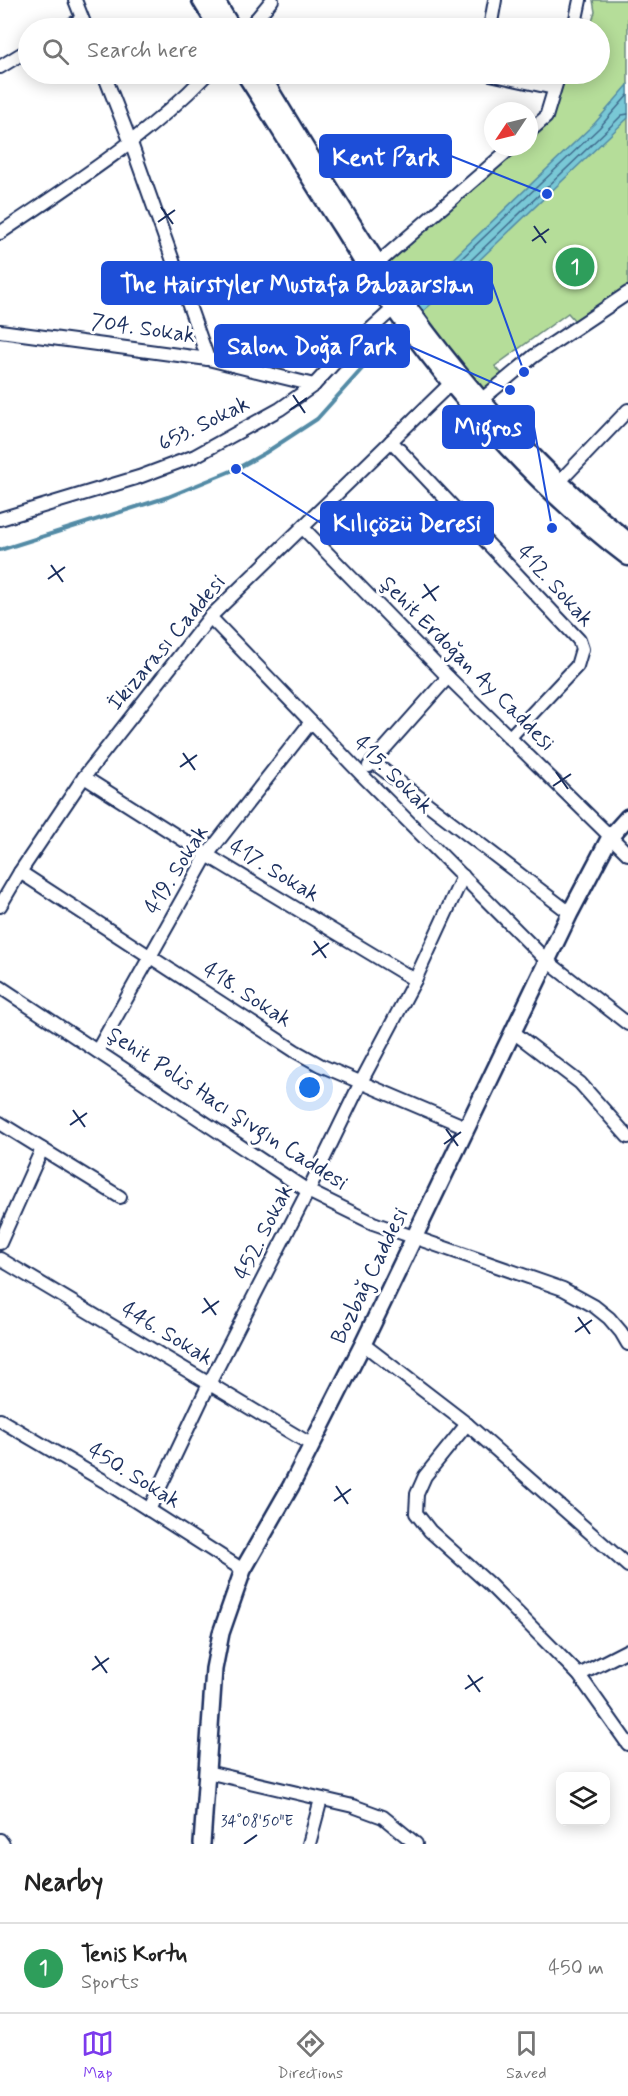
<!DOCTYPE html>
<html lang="en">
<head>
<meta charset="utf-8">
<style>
	:root { --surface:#fff; --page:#f2f2f2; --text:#222; --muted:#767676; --line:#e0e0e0; --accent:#7c3aed }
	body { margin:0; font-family:Mynerve,sans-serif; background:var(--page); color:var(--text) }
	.controls { position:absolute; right:18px; bottom:18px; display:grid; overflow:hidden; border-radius:12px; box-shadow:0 3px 15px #0003 }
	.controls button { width:54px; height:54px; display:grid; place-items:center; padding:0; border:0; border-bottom:2px solid var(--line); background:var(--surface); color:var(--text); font:30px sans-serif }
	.compass { position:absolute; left:484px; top:102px; width:54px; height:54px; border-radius:50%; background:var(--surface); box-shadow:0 3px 15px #0003; rotate:235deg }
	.you { position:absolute; left:310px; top:1088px; width:21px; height:21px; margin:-15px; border:4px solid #fff; border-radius:50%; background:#1a73e8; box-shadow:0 0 0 9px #1a73e833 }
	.badge { display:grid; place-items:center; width:39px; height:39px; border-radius:50%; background:var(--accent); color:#fff; font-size:20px; font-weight:700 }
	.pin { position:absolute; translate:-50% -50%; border:3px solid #fff; box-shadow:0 2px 6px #0006 }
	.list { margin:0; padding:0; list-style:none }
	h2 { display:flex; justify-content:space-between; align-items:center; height:78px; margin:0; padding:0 24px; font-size:26px }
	h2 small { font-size:20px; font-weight:400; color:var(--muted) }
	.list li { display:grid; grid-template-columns:39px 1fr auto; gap:18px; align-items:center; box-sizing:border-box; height:90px; padding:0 24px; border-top:2px solid var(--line) }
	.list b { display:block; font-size:22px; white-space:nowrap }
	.list p { margin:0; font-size:20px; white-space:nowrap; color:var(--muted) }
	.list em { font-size:20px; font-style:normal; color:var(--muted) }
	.icon { flex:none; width:33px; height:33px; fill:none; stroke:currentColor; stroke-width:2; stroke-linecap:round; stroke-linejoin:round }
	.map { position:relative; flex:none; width:628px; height:1844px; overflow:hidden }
	.search { position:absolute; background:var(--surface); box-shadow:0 3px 15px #0003; left:18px; right:18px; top:18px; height:66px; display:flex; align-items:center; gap:15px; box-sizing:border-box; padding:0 21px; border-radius:33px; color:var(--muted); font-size:22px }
	.sheet { height:168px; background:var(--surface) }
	nav { display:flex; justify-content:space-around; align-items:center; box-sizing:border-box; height:84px; border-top:2px solid var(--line); background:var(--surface); font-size:16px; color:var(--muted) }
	nav a { display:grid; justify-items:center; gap:3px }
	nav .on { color:var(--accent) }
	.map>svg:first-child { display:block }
	.green { fill:#b5dd99; stroke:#68867c; stroke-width:1.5 }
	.water { fill:#79c8d6; stroke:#538ba6; stroke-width:1.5 }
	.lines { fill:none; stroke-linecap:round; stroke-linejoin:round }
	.shore { stroke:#416c8e; stroke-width:1.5 }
	.stream { stroke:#538ba6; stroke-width:4 }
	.minor-casing { stroke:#1b2f5e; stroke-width:16 }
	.tertiary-casing { stroke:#1b2f5e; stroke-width:20 }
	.secondary-casing { stroke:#1b2f5e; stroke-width:21 }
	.minor { stroke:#fff; stroke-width:12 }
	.tertiary { stroke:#fff; stroke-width:15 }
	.secondary { stroke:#fff; stroke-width:16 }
	.ticks { fill:none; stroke:#1b2f5e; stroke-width:2 }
	.labels { text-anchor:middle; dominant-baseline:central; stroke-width:6; stroke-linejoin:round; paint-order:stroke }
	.street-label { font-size:22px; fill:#1b2f5e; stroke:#fff }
	.ticks-label { font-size:15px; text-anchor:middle; fill:#1b2f5e; stroke:#fff; stroke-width:6; stroke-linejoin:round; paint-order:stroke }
	.leader { fill:none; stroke:#1d4ed8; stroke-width:2 }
	.callout-dot { fill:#1d4ed8; stroke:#fff; stroke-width:2 }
	.callout { fill:#1d4ed8; stroke:#1d4ed8; stroke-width:2 }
	.callout-label { font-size:24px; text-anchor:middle; font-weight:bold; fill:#fff }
</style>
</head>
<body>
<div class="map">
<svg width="628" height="1844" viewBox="0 0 628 1844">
	<rect width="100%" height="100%" fill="#fff"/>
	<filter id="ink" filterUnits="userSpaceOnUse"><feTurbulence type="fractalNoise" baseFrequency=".0167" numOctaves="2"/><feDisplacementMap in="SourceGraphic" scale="12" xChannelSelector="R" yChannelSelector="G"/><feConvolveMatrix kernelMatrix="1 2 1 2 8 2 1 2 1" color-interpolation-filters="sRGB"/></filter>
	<g filter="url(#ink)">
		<path class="green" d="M 593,0 L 628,0 L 628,288 L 575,321 L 568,313 L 495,366 L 502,374 L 484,389 L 480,388 L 386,266 L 519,147 L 529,147 L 529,138 L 551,119 L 567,74 L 600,74 L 600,28 L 590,28 L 595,12 Z"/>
		<path class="water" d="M 628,85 L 628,118 L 448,290 L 422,312 L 412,298 L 595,123 Z"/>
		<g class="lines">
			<path class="shore" d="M 628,95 L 599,128 L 422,296 L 422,300 L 426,300 L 444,286 L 613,124 L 622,115 L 628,114"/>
			<path class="stream" d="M 0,550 L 168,497 L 236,469 L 265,453 L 317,419 L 396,331"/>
			<g class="minor-casing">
				<g id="minor">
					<path d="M 75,0 L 86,28"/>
					<path d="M 255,20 L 292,28"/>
					<path d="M 66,28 L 82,19"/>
					<path d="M 249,28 L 272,0"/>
					<path d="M 490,28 L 495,0"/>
					<path d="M 574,28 L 580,0"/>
					<path d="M 0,67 L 28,50"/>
					<path d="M 104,74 L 131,143 L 208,359"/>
					<path d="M 490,74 L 554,88"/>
					<path d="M 529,132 L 546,117 L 559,74"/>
					<path d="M 0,233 C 72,184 146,138 207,74"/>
					<path d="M 378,263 L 512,147"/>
					<path d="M 0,331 L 208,359 L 314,385"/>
					<path d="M 475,405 L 534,356 L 628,293"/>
					<path d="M 391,441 L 579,640 L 582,649 L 577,666 L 509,738"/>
					<path d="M 560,481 L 628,410"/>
					<path d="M 0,519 L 139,477 L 195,456 L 280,409 L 314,385 L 339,358 L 394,308"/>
					<path d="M 303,528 L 448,677 L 628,854"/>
					<path d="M 210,617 L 362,775 L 547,961 L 628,1024"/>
					<path d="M 373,762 L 570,913"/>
					<path d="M 369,766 L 448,677"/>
					<path d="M 84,777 L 207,855 L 415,980"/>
					<path d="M 20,872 L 295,1051 L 320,1065 L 466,1127"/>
					<path d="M 0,906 L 20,872 L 84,777 L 210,617 L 451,383"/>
					<path d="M 0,987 L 308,1191 L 373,1223 L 563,1289 L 594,1306 L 609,1318 L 621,1332 L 628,1344"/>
					<path d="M 512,1031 L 580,1083 L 628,1137"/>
					<path d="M 97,1051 L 207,855 L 311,722"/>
					<path d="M 0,1123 L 120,1197"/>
					<path d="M 0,1243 L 42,1149"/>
					<path d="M 0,1259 L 312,1445"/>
					<path d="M 363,1344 L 467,1424 L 628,1566"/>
					<path d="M 0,1420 L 104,1481 L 243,1570"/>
					<path d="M 467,1424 L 425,1476 L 417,1494 L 416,1513 L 430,1531 L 489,1584 L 579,1675 L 628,1744"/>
					<path d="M 149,1510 L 209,1384 L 308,1191 L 361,1082 L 415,980 L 463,876"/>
					<path d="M 579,1675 L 628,1650"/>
					<path d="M 207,1772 L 353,1806 L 383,1817 L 416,1844"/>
					<path d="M 0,1840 L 3,1844"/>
					<path d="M 309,1844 L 321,1799"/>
				</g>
			</g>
			<g class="tertiary-casing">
				<path id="tertiary" d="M 202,1844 L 214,1669 L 221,1633 L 243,1570 L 291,1486 L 363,1344 L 570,913 L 610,837 L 628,817"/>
			</g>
			<g class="secondary-casing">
				<g id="secondary">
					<path d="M 201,0 L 218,28"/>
					<path d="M 215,0 L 232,28"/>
					<path d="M 245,74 C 278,125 309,177 342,228 C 359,255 375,283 394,309 C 461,401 537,488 628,557"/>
					<path d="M 260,74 C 299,137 337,202 378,264 C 447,367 530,465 628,541"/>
				</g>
			</g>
			<use href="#minor" class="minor"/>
			<use href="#tertiary" class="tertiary"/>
			<use href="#secondary" class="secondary"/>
		</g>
	</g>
	<path class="ticks" d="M 161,207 L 173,224M 158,222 L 175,210M 534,226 L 546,243M 532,241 L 549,229M 293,395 L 305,413M 290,410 L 307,398M 51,565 L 63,582M 48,579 L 65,567M 424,584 L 436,601M 422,598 L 439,586M 183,753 L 195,770M 180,767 L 197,755M 556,772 L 568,789M 553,786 L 571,774M 314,941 L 326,958M 312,955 L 329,943M 73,1110 L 85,1127M 70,1125 L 87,1113M 446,1129 L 458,1146M 444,1144 L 461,1132M 204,1298 L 216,1315M 202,1313 L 219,1301M 578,1317 L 590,1334M 575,1332 L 592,1320M 336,1486 L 348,1504M 334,1501 L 351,1489M 95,1656 L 107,1673M 92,1670 L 109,1658M 468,1675 L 480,1692M 465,1689 L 483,1677M 244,1844 L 257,1835"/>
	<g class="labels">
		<g class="street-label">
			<text transform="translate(143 329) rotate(8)">704. Sokak</text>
			<text transform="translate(204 424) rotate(-26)">653. Sokak</text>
			<text transform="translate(555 586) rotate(48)">412. Sokak</text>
			<text transform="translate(167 643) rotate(-50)">İkizarası Caddesi</text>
			<text transform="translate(467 664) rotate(45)">Şehit Erdoğan Ay Caddesi</text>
			<text transform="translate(393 775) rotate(45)">415. Sokak</text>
			<text transform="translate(177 870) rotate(-58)">419. Sokak</text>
			<text transform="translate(274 871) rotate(31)">417. Sokak</text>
			<text transform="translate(247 995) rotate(33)">418. Sokak</text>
			<text transform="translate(227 1109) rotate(33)">Şehit Polis Hacı Şıvgın Caddesi</text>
			<text transform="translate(264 1232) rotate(-63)">452. Sokak</text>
			<text transform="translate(370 1276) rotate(-64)">Bozbağ Caddesi</text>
			<text transform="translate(167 1334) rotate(31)">446. Sokak</text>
			<text transform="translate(134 1476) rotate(32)">450. Sokak</text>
		</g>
	</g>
	<g class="ticks-label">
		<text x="257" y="1826">34°08'50"E</text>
	</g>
	<path class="leader" d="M547 194L451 156M524 372L492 283M510 390L409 346M552 528L534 427M236 469L321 523"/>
	<g class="callout-dot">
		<circle cx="547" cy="194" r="6"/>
		<circle cx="524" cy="372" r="6"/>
		<circle cx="510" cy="390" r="6"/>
		<circle cx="552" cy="528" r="6"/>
		<circle cx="236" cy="469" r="6"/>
	</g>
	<g class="callout">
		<rect x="320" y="135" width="131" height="42" rx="6"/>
		<rect x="102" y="262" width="390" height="42" rx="6"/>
		<rect x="215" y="325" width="194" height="42" rx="6"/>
		<rect x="443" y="406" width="91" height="42" rx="6"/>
		<rect x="321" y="502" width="172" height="42" rx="6"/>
	</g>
	<g class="callout-label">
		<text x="386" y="165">Kent Park</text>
		<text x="297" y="292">The Hairstyler Mustafa Babaarslan</text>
		<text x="312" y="354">Salon Doğa Park</text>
		<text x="488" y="435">Migros</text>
		<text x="407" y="531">Kılıçözü Deresi</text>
	</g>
</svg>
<div class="controls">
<button><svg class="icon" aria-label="layers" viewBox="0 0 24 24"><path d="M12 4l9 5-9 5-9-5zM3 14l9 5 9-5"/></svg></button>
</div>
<svg class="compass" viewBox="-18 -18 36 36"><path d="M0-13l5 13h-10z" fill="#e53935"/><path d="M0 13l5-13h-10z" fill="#767676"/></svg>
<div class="you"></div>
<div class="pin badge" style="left:575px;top:267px;background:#2e9e5b">1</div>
<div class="search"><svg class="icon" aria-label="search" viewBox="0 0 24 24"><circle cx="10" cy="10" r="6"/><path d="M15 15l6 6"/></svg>Search here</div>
</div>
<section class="sheet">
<h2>Nearby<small></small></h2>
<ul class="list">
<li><span class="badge" style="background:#2e9e5b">1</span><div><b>Tenis Kortu</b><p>Sports</p></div><em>450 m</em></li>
</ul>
</section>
<nav>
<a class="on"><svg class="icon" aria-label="map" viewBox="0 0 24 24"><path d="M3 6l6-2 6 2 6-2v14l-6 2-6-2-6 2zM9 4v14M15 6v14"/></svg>Map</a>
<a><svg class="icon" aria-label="directions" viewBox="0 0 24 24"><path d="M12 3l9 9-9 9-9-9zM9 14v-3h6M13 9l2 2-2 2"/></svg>Directions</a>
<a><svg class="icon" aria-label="saved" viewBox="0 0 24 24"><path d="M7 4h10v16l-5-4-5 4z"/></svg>Saved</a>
</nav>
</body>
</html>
